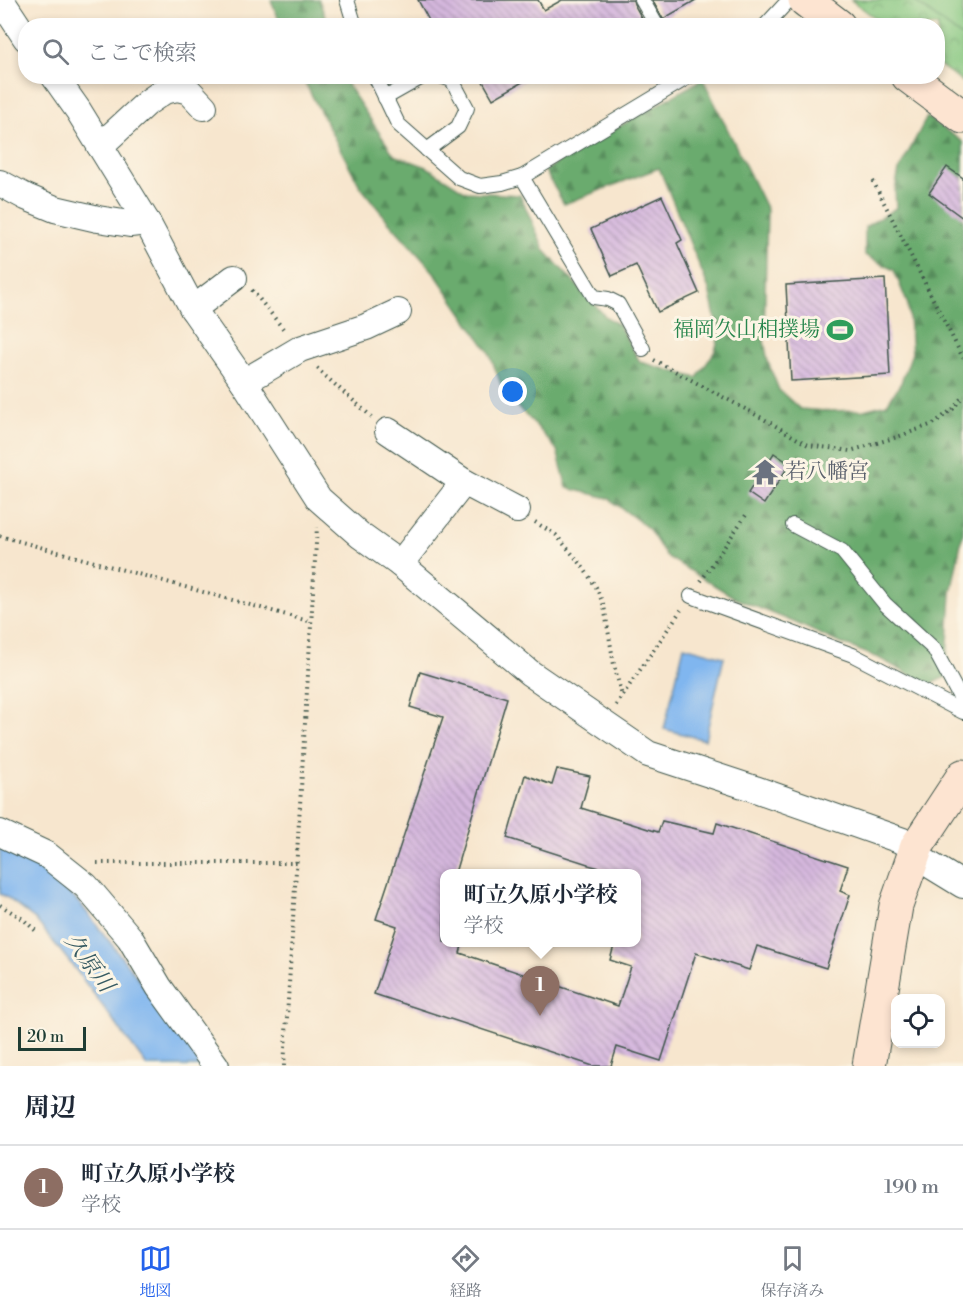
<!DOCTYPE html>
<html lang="ja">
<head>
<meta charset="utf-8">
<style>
	:root { --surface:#fff; --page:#f2f2f3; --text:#1f2937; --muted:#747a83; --line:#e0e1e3; --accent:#2563eb }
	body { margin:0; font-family:"Libre Bodoni","Noto Serif JP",serif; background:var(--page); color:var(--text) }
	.controls { position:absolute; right:18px; bottom:18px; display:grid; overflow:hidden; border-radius:12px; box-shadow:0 3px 9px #0003 }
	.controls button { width:54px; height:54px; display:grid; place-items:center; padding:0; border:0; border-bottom:2px solid var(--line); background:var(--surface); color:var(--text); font:30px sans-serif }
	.scale { position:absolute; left:18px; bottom:15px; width:68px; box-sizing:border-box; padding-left:6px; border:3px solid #1f3d34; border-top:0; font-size:16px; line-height:21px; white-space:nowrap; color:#1f3d34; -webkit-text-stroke:4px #fcf5e5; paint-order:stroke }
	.you { position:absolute; left:513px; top:392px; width:21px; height:21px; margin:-15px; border:4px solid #fff; border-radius:50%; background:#1a73e8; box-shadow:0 0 0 9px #1a73e833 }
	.badge { display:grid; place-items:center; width:39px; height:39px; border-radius:50%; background:var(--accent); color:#fff; font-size:20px; font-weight:700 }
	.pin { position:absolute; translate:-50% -50px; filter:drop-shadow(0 2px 3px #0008) }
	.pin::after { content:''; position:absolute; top:32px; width:21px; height:18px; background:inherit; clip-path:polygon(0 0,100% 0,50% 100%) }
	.popup { position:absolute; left:440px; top:869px; width:201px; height:78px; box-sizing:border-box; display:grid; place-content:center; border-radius:12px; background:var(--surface); filter:drop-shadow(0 2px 4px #0005); font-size:20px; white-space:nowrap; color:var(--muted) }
	.popup b { font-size:22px; color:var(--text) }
	.popup::after { content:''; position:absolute; left:50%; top:100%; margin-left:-12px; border:12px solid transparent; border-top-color:var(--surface) }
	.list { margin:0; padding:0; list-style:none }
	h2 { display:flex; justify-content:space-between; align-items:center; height:78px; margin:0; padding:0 24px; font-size:26px }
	h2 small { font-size:20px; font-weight:400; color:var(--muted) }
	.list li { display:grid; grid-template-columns:39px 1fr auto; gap:18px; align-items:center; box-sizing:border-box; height:84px; padding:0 24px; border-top:2px solid var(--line) }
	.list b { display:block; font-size:22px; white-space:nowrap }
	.list p { margin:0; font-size:20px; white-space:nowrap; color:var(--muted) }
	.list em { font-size:20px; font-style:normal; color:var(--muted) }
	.icon { flex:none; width:33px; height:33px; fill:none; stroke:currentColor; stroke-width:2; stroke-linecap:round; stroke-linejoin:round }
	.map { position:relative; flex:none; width:963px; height:1066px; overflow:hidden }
	.search { position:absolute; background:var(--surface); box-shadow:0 3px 9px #0003; left:18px; right:18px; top:18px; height:66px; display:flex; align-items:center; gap:15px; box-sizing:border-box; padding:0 21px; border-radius:24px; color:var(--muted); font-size:22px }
	.sheet { height:162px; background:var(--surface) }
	nav { display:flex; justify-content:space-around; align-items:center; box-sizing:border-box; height:84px; border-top:2px solid var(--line); background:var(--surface); font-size:16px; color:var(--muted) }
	nav a { display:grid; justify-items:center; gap:3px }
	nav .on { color:var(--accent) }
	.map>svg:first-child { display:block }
	.forest { fill:url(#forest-firs); stroke:#457451; stroke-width:1.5 }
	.park { fill:url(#park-crowns); stroke:#52825a; stroke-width:1.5 }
	.garden { fill:#84c67f; stroke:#52825a; stroke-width:1.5 }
	.water { fill:#80b6ef; stroke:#507a92; stroke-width:1.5 }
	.building { fill:url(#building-back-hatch) }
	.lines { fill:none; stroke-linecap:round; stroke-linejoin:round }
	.lane-casing { stroke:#3f564b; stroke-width:16 }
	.street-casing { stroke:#3f564b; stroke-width:28 }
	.secondary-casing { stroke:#3f564b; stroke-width:35 }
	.path { stroke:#3f564b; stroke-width:4; stroke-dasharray:1.5 4.5; stroke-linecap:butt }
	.lane { stroke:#fff; stroke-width:14 }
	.street { stroke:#fff; stroke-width:26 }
	.secondary { stroke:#fde4d1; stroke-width:33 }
	.labels { text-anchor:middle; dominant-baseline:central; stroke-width:6; stroke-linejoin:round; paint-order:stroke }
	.leisure-label { font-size:21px; fill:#27864d; stroke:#fcf5e5; text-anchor:end }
	.worship-label { font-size:21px; fill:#5b616d; stroke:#fcf5e5; text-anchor:start }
	.water-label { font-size:22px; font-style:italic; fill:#375b63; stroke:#fcf5e5 }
</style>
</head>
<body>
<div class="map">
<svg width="963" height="1066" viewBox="0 0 963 1066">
	<defs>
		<pattern id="forest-firs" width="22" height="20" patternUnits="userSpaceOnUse" patternTransform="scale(1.5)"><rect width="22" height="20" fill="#6bab6e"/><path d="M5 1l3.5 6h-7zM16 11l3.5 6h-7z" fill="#578c5b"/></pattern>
		<pattern id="park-crowns" width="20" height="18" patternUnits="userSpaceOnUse" patternTransform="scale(1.5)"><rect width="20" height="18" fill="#84c67f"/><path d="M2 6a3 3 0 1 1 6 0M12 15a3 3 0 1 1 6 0" fill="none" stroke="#6ba269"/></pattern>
		<pattern id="building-back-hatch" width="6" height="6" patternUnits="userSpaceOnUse" patternTransform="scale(1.5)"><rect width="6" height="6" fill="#d6b8de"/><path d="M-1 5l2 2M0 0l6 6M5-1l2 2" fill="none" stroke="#ad97b5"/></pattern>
	</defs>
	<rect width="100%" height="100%" fill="#fcf5e5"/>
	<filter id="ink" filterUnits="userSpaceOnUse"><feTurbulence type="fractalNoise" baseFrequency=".0167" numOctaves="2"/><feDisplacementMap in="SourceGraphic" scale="12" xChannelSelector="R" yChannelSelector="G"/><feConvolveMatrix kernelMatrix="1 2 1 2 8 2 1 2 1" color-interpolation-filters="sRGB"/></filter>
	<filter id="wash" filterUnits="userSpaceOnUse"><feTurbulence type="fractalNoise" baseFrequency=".008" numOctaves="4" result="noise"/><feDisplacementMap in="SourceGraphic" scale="24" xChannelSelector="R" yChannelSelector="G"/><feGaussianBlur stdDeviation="1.35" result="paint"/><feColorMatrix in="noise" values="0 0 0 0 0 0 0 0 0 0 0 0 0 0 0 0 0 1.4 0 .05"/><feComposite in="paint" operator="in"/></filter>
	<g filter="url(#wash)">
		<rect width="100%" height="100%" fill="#f7e6ce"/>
		<g class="forest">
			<path d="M 271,0 L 319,0 L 328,25 L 281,25 Z"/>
			<path d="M 302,77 L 344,77 L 346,83 L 394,155 L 427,167 L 466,192 L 520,195 L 545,251 L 606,317 L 618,324 L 640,362 L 697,378 L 715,351 L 719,336 L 709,289 L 659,168 L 564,204 L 545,171 L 569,155 L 703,79 L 767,210 L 764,341 L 768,362 L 779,390 L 800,409 L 826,411 L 864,410 L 887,404 L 901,383 L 912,353 L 908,305 L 894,270 L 865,255 L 865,227 L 896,208 L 895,190 L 899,170 L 927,117 L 963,142 L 963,532 L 951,593 L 946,677 L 928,685 L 879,658 L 835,641 L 796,623 L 737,599 L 666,556 L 649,529 L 608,498 L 567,488 L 557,450 L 533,422 L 505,395 L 489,352 L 433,271 L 388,221 L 360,186 Z"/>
		</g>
		<path class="park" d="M 851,0 L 963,0 L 963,82 L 938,64 L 938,26 L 885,25 Z"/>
		<path class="garden" d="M 913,0 L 963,0 L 963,38 Z"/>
		<g class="water">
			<path d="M 684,646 L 724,657 L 705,740 L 664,729 Z"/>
			<path d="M 0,847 L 39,863 L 82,906 L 206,1066 L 147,1066 L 76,970 L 35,919 L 5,896 L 0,894 Z"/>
		</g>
		<g id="blocks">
			<g class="building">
				<path d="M 418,0 L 538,0 L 544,10 L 562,0 L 633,0 L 634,4 L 646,26 L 432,26 Z"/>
				<path d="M 652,0 L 696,0 L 663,19 Z"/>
				<path d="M 480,76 L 533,76 L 493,99 Z"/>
				<path d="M 947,167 L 963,178 L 963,218 L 929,193 Z"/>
				<path d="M 662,196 L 682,240 L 677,243 L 699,293 L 658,312 L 636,265 L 612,276 L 591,229 Z"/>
				<path d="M 885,279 L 890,375 L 791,381 L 786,285 Z"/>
				<path d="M 774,453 L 790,464 L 764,504 L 748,493 Z"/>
				<path d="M 420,672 L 507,698 L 455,873 L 444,873 L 444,942 L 463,942 L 460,953 L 618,1006 L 631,967 L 610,960 L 615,942 L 636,942 L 636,873 L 619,873 L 588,865 L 588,864 L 507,838 L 525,775 L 552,785 L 557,769 L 590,776 L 581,808 L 658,832 L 662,821 L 714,833 L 717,823 L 848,866 L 840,891 L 850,895 L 826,968 L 757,946 L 749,970 L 696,953 L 661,1061 L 617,1047 L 611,1066 L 593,1066 L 374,994 L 397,926 L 376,919 L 443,717 L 410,707 Z"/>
			</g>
		</g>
	</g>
	<g filter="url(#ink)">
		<use href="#blocks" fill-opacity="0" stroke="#3f564b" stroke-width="1.5"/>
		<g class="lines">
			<g class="lane-casing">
				<g id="lane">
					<path d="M 347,0 L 355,26"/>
					<path d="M 642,0 L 657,26"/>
					<path d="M 765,26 L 789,0"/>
					<path d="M 375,76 L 398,124 L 459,178 L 480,186 L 502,183 L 522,177 L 690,76"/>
					<path d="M 385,98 L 424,76"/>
					<path d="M 427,150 L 458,127 L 467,108 L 452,80 L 440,76"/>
					<path d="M 522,177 L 594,297 L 608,299 L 618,304 L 643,349"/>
					<path d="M 793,525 L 842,551 L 885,604 L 934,649 L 963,703"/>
					<path d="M 691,596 L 853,655 L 963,712"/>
				</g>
			</g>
			<g class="street-casing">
				<g id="street">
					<path d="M 1,0 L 26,38"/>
					<path d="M 54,76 L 78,110 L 147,222 L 193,309 L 244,382 L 319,499 L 361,536 L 400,564 L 530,673 L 648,754 L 755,789 L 917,846"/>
					<path d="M 100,146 L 148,102 L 164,91 L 177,88 L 189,91 L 204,107"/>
					<path d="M 0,183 L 26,197 L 55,209 L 98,219 L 130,224 L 147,222"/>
					<path d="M 193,309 L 234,278"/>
					<path d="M 244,382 L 300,349 L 366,327 L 398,312"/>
					<path d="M 388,431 L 464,482 L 517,510"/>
					<path d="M 400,564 L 464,482"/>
					<path d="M 0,833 L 47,855 L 86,886 L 130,938 L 159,987 L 216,1066"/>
					<path d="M 914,855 L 963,885"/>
				</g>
			</g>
			<g class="secondary-casing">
				<g id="secondary">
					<path d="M 805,0 L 839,26"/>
					<path d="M 908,76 L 963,117"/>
					<path d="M 869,1066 L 896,906 L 917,846 L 963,776"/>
				</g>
			</g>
			<g class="path">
				<path d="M 873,181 L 963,358"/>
				<path d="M 252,290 L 285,331"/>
				<path d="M 654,360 L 762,418 L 808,445 L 850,451 L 897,437 L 933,424 L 953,409 L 963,396"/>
				<path d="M 317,368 L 324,375 L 372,417"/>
				<path d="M 535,522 L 556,535 L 580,563 L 596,587 L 604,606 L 614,665 L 622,696"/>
				<path d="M 0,536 L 312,622"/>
				<path d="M 701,581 L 748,512"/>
				<path d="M 616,705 L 681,610"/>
				<path d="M 97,863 L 297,863"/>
				<path d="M 0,905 L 23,919 L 38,933"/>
				<path d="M 284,1066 L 317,527"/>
			</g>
			<use href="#lane" class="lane"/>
			<use href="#street" class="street"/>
			<use href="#secondary" class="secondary"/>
		</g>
	</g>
	<defs>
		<g id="stadium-bare" transform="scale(2.07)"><path d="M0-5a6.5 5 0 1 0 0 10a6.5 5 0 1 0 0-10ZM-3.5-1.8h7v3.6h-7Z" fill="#2e9e5b" stroke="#fcf5e5" stroke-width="2.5" paint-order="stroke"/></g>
		<g id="temple-bare" transform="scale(2.07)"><path d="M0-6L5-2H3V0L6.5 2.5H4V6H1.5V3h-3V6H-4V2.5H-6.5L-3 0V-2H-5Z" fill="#6b7280" stroke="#fcf5e5" stroke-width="2.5" paint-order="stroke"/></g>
	</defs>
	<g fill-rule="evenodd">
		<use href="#stadium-bare" x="840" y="330"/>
		<use href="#temple-bare" x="765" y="472"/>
	</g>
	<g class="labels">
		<g class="leisure-label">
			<text x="820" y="330">福岡久山相撲場</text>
		</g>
		<g class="worship-label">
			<text x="785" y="472">若八幡宮</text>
		</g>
		<g class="water-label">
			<text transform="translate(89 963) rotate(54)">久原川</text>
		</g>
	</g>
</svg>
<div class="controls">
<button><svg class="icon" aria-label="locate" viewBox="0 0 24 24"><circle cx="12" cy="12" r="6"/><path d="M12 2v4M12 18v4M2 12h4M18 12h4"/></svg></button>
</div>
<div class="scale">20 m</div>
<div class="you"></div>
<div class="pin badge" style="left:540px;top:1016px;background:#8d6e63">1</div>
<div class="popup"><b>町立久原小学校</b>学校</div>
<div class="search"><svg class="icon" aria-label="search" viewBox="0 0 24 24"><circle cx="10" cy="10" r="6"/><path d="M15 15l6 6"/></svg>ここで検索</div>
</div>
<section class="sheet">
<h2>周辺<small></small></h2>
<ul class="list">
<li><span class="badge" style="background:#8d6e63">1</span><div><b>町立久原小学校</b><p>学校</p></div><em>190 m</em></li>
</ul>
</section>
<nav>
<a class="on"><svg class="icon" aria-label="map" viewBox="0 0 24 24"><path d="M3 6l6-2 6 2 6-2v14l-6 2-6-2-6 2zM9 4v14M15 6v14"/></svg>地図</a>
<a><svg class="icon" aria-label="directions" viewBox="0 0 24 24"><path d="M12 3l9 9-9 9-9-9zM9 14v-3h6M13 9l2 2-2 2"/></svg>経路</a>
<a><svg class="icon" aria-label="saved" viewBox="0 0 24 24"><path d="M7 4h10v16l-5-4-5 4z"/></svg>保存済み</a>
</nav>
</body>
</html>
